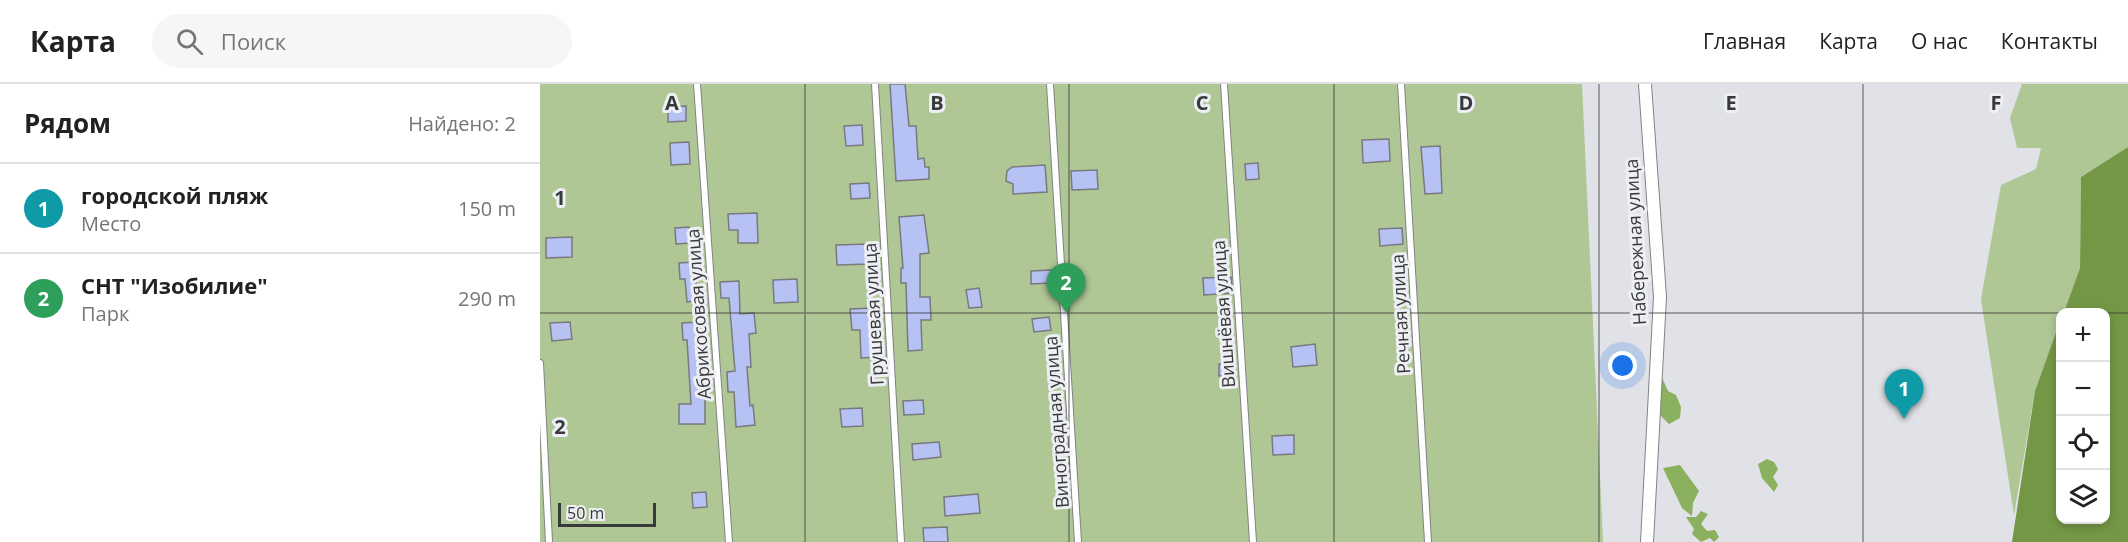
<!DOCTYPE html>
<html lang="ru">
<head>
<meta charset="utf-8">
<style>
	:root { --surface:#fff; --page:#f6f6f6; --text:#222; --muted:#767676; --line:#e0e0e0; --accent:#d93025 }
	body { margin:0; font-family:"Open Sans",sans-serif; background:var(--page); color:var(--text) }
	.controls { position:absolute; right:18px; bottom:18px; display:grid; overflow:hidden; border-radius:12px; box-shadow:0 3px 9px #0003 }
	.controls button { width:54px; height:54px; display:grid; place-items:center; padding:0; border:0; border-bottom:2px solid var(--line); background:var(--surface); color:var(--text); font:30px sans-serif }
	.scale { position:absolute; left:18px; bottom:15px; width:98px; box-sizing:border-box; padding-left:6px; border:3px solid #38393a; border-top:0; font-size:16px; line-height:21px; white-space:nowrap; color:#38393a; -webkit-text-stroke:4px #edeff4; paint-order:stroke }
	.you { position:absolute; left:1083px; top:282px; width:21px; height:21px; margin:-15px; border:4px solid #fff; border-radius:50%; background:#1a73e8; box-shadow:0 0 0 9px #1a73e833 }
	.badge { display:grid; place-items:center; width:39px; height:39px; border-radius:50%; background:var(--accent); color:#fff; font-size:20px; font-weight:700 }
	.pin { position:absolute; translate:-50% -50px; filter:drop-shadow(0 2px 3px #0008) }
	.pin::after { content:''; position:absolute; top:32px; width:21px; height:18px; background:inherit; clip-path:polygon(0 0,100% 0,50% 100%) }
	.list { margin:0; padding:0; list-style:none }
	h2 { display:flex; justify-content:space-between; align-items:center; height:78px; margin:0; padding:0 24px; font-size:26px }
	h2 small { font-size:20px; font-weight:400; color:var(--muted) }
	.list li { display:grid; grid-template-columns:39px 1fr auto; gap:18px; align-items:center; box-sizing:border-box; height:90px; padding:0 24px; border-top:2px solid var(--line) }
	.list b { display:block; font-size:22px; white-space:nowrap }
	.list p { margin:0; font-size:20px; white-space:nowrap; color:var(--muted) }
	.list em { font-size:20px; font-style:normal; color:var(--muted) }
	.icon { flex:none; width:33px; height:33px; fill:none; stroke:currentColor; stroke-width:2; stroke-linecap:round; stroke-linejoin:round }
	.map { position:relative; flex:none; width:1588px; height:458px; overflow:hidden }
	header { display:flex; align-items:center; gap:36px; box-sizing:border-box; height:84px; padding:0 30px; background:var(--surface); border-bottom:2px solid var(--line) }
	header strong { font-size:28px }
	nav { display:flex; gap:33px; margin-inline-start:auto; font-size:21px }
	.search { width:420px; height:54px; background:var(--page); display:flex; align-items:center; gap:15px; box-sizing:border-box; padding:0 21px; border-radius:33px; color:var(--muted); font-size:22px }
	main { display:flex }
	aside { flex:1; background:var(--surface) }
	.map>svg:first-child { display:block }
	.green { fill:#afc695 }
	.forest { fill:#8cb15e }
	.water { fill:#749745 }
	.building { fill:#b7c2f4; stroke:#797a7f; stroke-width:1.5 }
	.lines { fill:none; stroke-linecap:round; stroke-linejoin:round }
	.service-casing { stroke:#828387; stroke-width:8 }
	.minor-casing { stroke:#828387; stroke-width:14 }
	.service { stroke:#fff; stroke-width:6 }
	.minor { stroke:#fff; stroke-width:12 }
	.grid { fill:none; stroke:#38393a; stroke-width:1.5; stroke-opacity:0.55 }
	.labels { text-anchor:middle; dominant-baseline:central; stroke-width:6; stroke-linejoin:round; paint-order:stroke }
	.street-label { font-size:18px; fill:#38393a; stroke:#edeff4 }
	.grid-label { font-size:20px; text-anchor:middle; font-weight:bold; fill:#38393a; stroke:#edeff4; stroke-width:6; stroke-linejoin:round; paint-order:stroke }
</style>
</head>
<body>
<header>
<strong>Карта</strong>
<div class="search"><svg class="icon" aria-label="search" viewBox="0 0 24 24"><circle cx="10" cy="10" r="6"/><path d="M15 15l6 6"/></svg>Поиск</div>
<nav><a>Главная</a><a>Карта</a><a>О нас</a><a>Контакты</a></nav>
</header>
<main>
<aside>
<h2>Рядом<small>Найдено: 2</small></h2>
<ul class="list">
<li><span class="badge" style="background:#0f9aa8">1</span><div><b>городской пляж</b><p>Место</p></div><em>150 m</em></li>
<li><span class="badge" style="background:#2e9e5b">2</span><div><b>СНТ &quot;Изобилие&quot;</b><p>Парк</p></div><em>290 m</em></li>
</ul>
</aside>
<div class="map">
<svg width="1588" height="458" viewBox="0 0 1588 458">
	<rect width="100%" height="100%" fill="#e0e2e7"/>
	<g class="green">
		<path d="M 0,0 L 1042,0 L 1063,458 L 0,458 Z"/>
		<path d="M 1482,0 L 1588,0 L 1588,63 L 1541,93 L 1540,184 L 1524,228 L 1520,228 L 1520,237 L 1495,307 L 1474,431 L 1441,215 L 1461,101 L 1496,85 L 1501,64 L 1477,64 L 1470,34 Z"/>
	</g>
	<g class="forest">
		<path d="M 1120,289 L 1128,307 L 1136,311 L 1141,323 L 1140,334 L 1129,340 L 1119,330 Z"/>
		<path d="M 1227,375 L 1234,378 L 1238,385 L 1233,393 L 1238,401 L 1234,408 L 1222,394 L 1218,380 Z"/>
		<path d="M 1140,381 L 1159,407 L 1153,419 L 1152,432 L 1142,424 L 1123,384 Z"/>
		<path d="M 1161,427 L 1168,430 L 1161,440 L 1167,447 L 1175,446 L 1179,453 L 1174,458 L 1170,454 L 1161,458 L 1152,450 L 1154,445 L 1146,433 L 1156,433 Z"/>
	</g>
	<path class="water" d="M 1588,63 L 1588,458 L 1472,458 L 1495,307 L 1520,237 L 1520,436 L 1566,436 L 1566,228 L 1524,228 L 1540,184 L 1541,93 Z"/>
	<g class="building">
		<path d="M 350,0 L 365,0 L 369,42 L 376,42 L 378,75 L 384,74 L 385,83 L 389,83 L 389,95 L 356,97 Z"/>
		<path d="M 146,22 L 146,37 L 128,38 L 128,23 Z"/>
		<path d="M 322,41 L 323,61 L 306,62 L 304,42 Z"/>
		<path d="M 849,55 L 850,77 L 823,79 L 822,56 Z"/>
		<path d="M 149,58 L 150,80 L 131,81 L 130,59 Z"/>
		<path d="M 900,62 L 902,109 L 885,110 L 881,63 Z"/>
		<path d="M 718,79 L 719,95 L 706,96 L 705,80 Z"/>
		<path d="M 505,81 L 507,108 L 473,110 L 473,100 L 466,97 L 467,87 L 472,83 Z"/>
		<path d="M 557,86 L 558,105 L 532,106 L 531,87 Z"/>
		<path d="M 329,99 L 330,114 L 311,115 L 310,100 Z"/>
		<path d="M 217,129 L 218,159 L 198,159 L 198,146 L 189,146 L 188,130 Z"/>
		<path d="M 384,131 L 389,169 L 380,170 L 380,213 L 390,213 L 391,236 L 381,236 L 382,266 L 368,267 L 366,199 L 361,199 L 361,184 L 363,184 L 359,133 Z"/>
		<path d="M 149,143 L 150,159 L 136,160 L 135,144 Z"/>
		<path d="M 862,144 L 863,160 L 840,162 L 839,145 Z"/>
		<path d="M 32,153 L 32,173 L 6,174 L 6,154 Z"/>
		<path d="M 329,160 L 330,180 L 297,181 L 296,161 Z"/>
		<path d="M 154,178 L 158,216 L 147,218 L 145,195 L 140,195 L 139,179 Z"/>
		<path d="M 511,186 L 512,199 L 491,200 L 491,187 Z"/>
		<path d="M 691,193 L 692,209 L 664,211 L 663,194 Z"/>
		<path d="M 257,195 L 258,218 L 234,219 L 233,196 Z"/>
		<path d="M 199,197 L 200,230 L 214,229 L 216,249 L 209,250 L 211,283 L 207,283 L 210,322 L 213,321 L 215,341 L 196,343 L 194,308 L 188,308 L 187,288 L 195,287 L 189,214 L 181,214 L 180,198 Z"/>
		<path d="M 439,204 L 442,223 L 429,224 L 426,206 Z"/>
		<path d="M 332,224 L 338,273 L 321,274 L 320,246 L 312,246 L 310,225 Z"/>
		<path d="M 509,233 L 511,246 L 494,248 L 492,235 Z"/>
		<path d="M 30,238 L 32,255 L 12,257 L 10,239 Z"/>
		<path d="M 160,238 L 164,300 L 168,300 L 169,315 L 165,315 L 165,340 L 139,340 L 139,320 L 151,320 L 147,256 L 143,256 L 142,239 Z"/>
		<path d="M 775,260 L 777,281 L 753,283 L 751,263 Z"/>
		<path d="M 679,280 L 695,280 L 695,291 L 679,292 Z"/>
		<path d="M 383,316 L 384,330 L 364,331 L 363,317 Z"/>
		<path d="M 322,324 L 323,342 L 302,343 L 300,325 Z"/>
		<path d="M 754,351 L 754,370 L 733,371 L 732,352 Z"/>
		<path d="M 399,358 L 401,373 L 373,376 L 372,360 Z"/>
		<path d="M 166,408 L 167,423 L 153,424 L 152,409 Z"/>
		<path d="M 438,410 L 440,429 L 405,432 L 404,413 Z"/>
		<path d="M 407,443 L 408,458 L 384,458 L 383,444 Z"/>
	</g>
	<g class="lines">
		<g class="service-casing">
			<g id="service">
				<path d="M 157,0 L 189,458"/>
				<path d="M 335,0 L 361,458"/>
				<path d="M 510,0 L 538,458"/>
				<path d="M 684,0 L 713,458"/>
				<path d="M 861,0 L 888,458"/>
				<path d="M 0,279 L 9,458"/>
			</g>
		</g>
		<g class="minor-casing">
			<path id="minor" d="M 1105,0 L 1120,213 L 1107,458"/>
		</g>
		<use href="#service" class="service"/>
		<use href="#minor" class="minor"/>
	</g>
	<path class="grid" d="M 265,0 L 265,458M 529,0 L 529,458M 794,0 L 794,458M 1059,0 L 1059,458M 1323,0 L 1323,458M 0,229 L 1520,229M 1566,229 L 1588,229"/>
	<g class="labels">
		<g class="street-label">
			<text transform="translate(1095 158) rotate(-93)">Набережная улица</text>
			<text transform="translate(158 230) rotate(-94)">Абрикосовая улица</text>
			<text transform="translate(333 230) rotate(-93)">Грушевая улица</text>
			<text transform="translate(683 230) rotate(-94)">Вишнёвая улица</text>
			<text transform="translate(860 230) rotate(-93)">Речная улица</text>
			<text transform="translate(516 338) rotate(-94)">Виноградная улица</text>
		</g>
	</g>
	<g class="grid-label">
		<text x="132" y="26">A</text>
		<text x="397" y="26">B</text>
		<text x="662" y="26">C</text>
		<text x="926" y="26">D</text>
		<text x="1191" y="26">E</text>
		<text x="1456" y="26">F</text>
		<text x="20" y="121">1</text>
		<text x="20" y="350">2</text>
	</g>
</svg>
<div class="controls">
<button>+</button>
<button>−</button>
<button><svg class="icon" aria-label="locate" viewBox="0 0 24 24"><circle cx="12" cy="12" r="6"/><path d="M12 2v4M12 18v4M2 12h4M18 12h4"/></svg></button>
<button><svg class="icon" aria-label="layers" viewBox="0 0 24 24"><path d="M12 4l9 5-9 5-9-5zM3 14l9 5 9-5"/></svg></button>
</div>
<div class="scale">50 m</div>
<div class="you"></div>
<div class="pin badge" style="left:1364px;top:335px;background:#0f9aa8">1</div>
<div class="pin badge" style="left:526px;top:229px;background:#2e9e5b">2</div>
</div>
</main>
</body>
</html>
